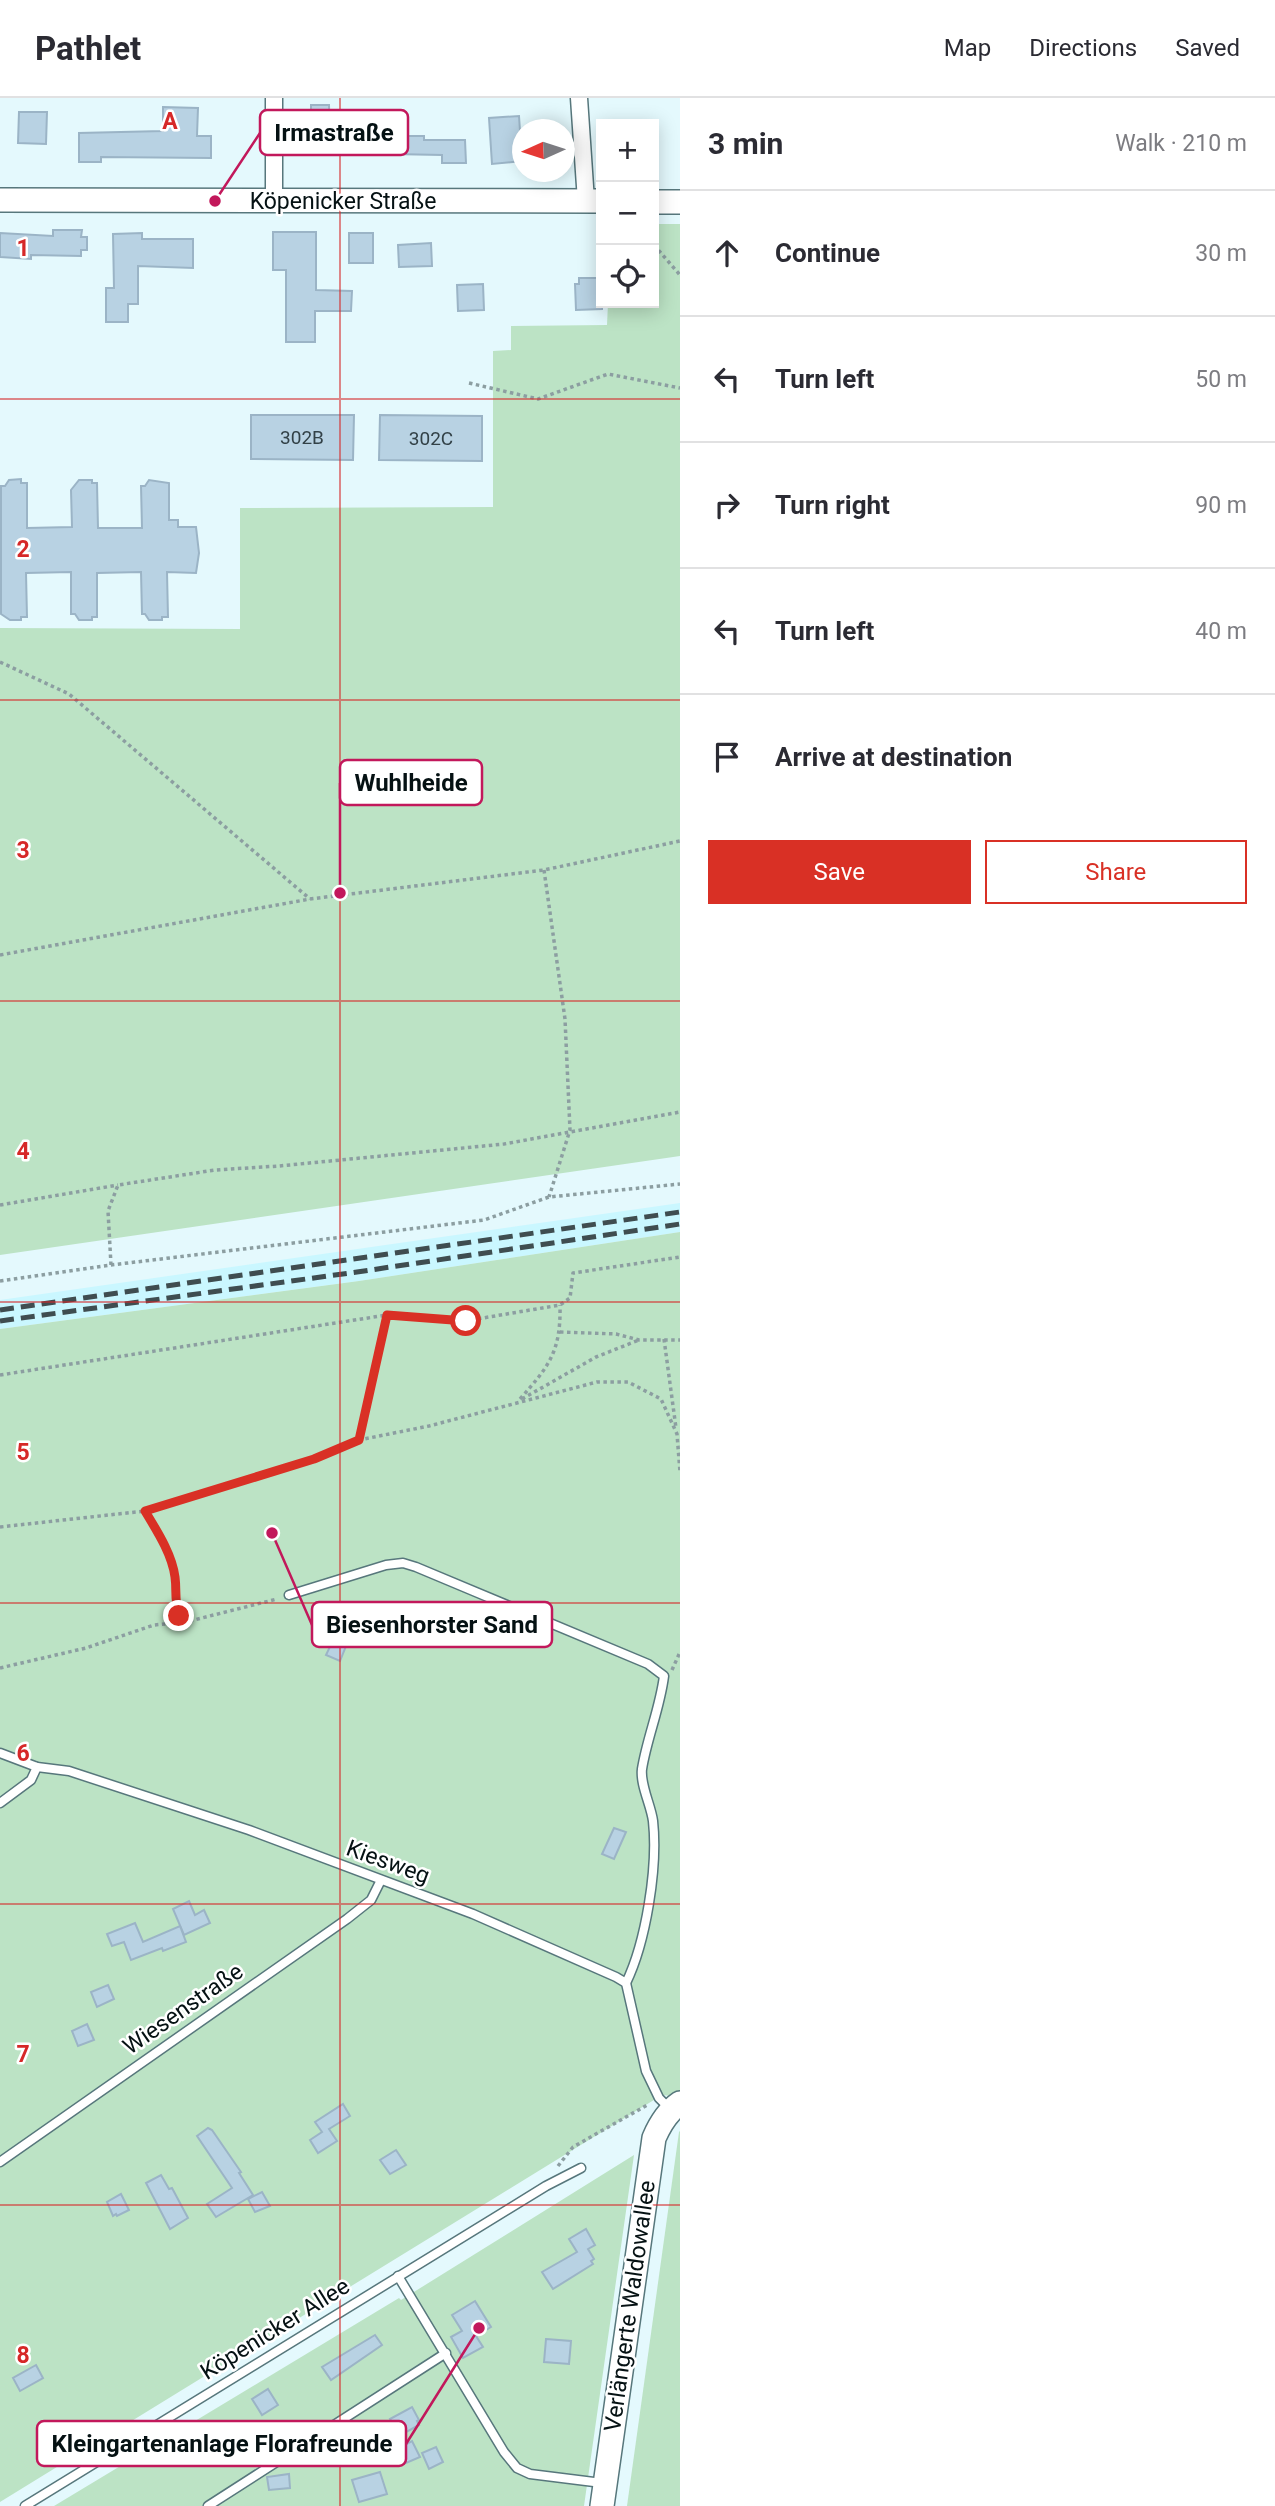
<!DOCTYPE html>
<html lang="en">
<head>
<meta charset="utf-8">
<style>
	:root { --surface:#fff; --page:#f7f7f7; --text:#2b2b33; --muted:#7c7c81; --line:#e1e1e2; --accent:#d93025 }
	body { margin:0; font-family:Roboto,sans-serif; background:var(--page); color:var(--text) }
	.controls { position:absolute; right:21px; top:21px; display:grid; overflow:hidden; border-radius:0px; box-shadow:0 4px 18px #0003 }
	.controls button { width:63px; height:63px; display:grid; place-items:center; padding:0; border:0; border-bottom:2px solid var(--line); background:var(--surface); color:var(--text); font:35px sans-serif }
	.compass { position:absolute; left:512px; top:21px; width:63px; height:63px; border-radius:50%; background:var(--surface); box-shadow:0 4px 18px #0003; rotate:267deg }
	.stop { position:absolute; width:21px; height:21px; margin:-16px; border:5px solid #d93025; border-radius:50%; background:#fff }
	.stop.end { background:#d93025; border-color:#fff; box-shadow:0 2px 7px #0008 }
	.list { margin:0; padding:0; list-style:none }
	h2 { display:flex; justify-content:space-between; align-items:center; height:91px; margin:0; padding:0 28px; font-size:30px }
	h2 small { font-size:23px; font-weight:400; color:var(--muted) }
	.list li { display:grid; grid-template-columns:46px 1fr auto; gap:21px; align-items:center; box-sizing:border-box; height:126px; padding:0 28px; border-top:2px solid var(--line) }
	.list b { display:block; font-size:26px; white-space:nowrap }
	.list em { font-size:23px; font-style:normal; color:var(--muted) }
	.actions { display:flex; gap:14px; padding:21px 28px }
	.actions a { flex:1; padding:16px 0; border:2px solid var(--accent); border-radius:0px; text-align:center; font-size:24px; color:var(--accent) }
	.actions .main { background:var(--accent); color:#fff }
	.icon { flex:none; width:38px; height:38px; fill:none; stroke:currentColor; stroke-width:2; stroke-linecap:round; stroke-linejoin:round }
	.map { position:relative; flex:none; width:680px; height:2408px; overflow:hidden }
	header { display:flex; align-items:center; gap:42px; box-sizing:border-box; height:98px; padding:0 35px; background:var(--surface); border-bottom:2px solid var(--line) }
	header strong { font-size:33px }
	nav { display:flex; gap:38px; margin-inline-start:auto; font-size:24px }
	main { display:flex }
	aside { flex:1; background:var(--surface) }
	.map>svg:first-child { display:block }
	.built { fill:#caf7ff }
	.green { fill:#bce3c5 }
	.building { fill:#b8d2e3; stroke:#9bb4c6; stroke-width:2 }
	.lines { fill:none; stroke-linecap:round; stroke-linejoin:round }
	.lane-casing { stroke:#57777c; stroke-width:11 }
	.street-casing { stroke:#57777c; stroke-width:19 }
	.secondary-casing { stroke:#57777c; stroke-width:26 }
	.path { stroke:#8c9ea1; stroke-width:3.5; stroke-dasharray:3.5 3.5; stroke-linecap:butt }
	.lane { stroke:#fff; stroke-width:8 }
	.street { stroke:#fff; stroke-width:16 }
	.secondary { stroke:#fff; stroke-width:23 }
	.rail { stroke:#3f4d50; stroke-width:5; stroke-dasharray:14 7; stroke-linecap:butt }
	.route { stroke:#d93025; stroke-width:9 }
	.grid { fill:none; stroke:#d62828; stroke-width:2; stroke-opacity:0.55 }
	.labels { text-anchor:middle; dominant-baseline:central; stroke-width:5; stroke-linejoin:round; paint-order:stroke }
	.number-label { font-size:19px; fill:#324147 }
	.street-label { font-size:23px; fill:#051113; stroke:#fff }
	.grid-label { font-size:23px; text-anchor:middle; font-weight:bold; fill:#d62828; stroke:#fff; stroke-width:5; stroke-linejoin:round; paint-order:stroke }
	.leader { fill:none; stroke:#c2185b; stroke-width:2.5 }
	.callout-dot { fill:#c2185b; stroke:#fff; stroke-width:2.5 }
	.callout { fill:#fff; stroke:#c2185b; stroke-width:2.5 }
	.callout-label { font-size:24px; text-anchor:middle; font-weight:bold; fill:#051113 }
</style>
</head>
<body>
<header>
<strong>Pathlet</strong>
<nav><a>Map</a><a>Directions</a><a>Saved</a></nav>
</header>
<main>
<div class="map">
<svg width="680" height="2408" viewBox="0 0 680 2408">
	<rect width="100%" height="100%" fill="#e4f9fd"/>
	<path class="built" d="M 680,1105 L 680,1134 L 359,1183 L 0,1231 L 0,1202 Z"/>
	<g class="green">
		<path d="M 654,126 L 680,126 L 680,1058 L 0,1157 L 0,530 L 240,531 L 240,410 L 493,409 L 493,253 L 511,252 L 511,228 L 607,227 L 608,205 L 654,205 Z"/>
		<path d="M 680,1134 L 680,1994 L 672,1998 L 662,1997 L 0,2404 L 0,1231 L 359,1183 Z"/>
		<path d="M 680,2033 L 680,2408 L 627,2408 L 679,2034 Z"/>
		<path d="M 634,2057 L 584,2408 L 54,2408 L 399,2200 L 401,2202 Z"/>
	</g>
	<g class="building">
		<path d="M 311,7 L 329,7 L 330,42 L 311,43 Z"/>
		<path d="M 163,9 L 198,10 L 197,38 L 211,38 L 211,60 L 101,59 L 101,64 L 79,64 L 79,35 L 163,33 Z"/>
		<path d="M 19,14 L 47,14 L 46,46 L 18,45 Z"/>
		<path d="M 519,18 L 522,63 L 492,66 L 489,20 Z"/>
		<path d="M 392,38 L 424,38 L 424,42 L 465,42 L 466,65 L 442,65 L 442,57 L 392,56 Z"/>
		<path d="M 53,132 L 82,132 L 81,139 L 87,139 L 87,152 L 81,152 L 81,158 L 31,157 L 31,161 L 0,159 L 0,135 L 53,138 Z"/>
		<path d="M 273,134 L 316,134 L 316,192 L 352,193 L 351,213 L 315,213 L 315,244 L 286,244 L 286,172 L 273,172 Z"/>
		<path d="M 142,135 L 142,141 L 193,141 L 193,170 L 138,168 L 138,206 L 128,206 L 128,224 L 106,224 L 106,190 L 114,190 L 113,136 Z"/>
		<rect x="349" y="135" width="24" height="30"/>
		<path d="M 431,145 L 432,168 L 399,169 L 398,147 Z"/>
		<path d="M 579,180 L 601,180 L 602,211 L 576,212 L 575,186 L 579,186 Z"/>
		<path d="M 483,186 L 484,212 L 458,213 L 457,187 Z"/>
		<path d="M 251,317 L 354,317 L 353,362 L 251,361 Z"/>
		<path d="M 380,317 L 482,318 L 482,363 L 379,362 Z"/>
		<path d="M 21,381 L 21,385 L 27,385 L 27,430 L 72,429 L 71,392 L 79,382 L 92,382 L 92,385 L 97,385 L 98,430 L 142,430 L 141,388 L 145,388 L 149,382 L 169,385 L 169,422 L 178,422 L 178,429 L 196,429 L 199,455 L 196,475 L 167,474 L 168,519 L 162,519 L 162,522 L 149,522 L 145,516 L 142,516 L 141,474 L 97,475 L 97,519 L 92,519 L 92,522 L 79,522 L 75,516 L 71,516 L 71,474 L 26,475 L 27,519 L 21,519 L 21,522 L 10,522 L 1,516 L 1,388 L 5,388 L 9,382 Z"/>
		<path d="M 335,1538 L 348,1543 L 340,1563 L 326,1557 Z"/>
		<path d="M 614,1730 L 626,1734 L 614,1761 L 602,1756 Z"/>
		<path d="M 189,1803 L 195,1817 L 204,1812 L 210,1825 L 184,1837 L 173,1811 Z"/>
		<path d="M 135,1825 L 143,1844 L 180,1828 L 186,1844 L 163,1853 L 162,1850 L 131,1862 L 124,1844 L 112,1848 L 107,1836 Z"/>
		<path d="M 108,1887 L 114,1901 L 97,1909 L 91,1894 Z"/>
		<path d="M 87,1926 L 94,1942 L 78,1948 L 72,1933 Z"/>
		<path d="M 343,2006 L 350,2018 L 329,2031 L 337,2043 L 318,2055 L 310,2042 L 322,2034 L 315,2024 Z"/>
		<path d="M 208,2030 L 212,2032 L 241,2074 L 239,2075 L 253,2097 L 216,2119 L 207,2106 L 232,2090 L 197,2038 Z"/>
		<path d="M 396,2052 L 406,2067 L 390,2076 L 380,2062 Z"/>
		<path d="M 161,2077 L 169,2091 L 172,2090 L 188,2120 L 170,2131 L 146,2085 Z"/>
		<path d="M 262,2094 L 270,2108 L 255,2114 L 248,2101 Z"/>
		<path d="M 121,2096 L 129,2112 L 117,2118 L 116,2116 L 113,2118 L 107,2104 Z"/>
		<path d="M 586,2131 L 595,2147 L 588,2151 L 594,2161 L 591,2163 L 593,2166 L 553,2191 L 542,2174 L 577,2154 L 569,2141 Z"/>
		<path d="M 475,2203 L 491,2229 L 476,2238 L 483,2249 L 463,2260 L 451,2239 L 462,2233 L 452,2217 Z"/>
		<path d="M 375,2237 L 382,2247 L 331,2282 L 322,2269 Z"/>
		<path d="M 546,2241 L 571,2243 L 569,2266 L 544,2264 Z"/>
		<path d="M 36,2267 L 43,2280 L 20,2293 L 13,2280 Z"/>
		<path d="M 268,2291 L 278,2307 L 262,2317 L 252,2301 Z"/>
		<path d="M 412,2309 L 419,2322 L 417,2323 L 419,2327 L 399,2338 L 390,2321 Z"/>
		<path d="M 412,2343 L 420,2359 L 406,2365 L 397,2351 Z"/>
		<path d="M 436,2349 L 443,2364 L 429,2371 L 422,2355 Z"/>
		<path d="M 380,2374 L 387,2396 L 359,2404 L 352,2382 Z"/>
		<path d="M 289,2376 L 290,2390 L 269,2392 L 267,2379 Z"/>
	</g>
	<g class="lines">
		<g class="lane-casing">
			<g id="lane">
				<path d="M 289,1497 L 386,1467 L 403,1465 L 416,1469 L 648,1566 L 664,1578 C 660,1610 647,1640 642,1671 C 640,1687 651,1707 653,1723 C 658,1769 646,1844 626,1885"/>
				<path d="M 0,1655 L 37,1669 L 69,1673 L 249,1732 L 473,1816 L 616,1879 L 626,1885 L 646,1973 L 659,2000 L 671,2012"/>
				<path d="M 0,1705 L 31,1682 L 37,1669"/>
				<path d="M 0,2064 L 347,1821 L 371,1802 L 381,1782"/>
				<path d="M 398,2178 L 504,2354 L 517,2370 L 530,2376 L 602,2385"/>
				<path d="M 25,2408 L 546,2088 L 581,2070"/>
				<path d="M 208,2408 L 446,2255"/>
			</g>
		</g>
		<g class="street-casing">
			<g id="street">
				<path d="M 274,0 L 274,103"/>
				<path d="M 579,0 L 586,103"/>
			</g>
		</g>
		<g class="secondary-casing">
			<g id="secondary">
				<path d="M 0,102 L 601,103"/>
				<path d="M 654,104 L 680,104"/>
				<path d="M 602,2408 L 654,2040 C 660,2026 667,2014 680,2005"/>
			</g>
		</g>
		<g class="path">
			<path d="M 654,147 L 680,177"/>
			<path d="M 469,285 L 538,301 L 608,276 L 680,290"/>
			<path d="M 0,564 L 69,596 L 310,801"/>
			<path d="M 544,772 L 565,921 L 570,1032 L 549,1099"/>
			<path d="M 0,857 L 310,801 L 544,772 L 680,743"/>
			<path d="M 0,1107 L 118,1087"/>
			<path d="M 111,1167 L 108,1113 L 118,1087 L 215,1072 L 279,1068 L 504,1046 L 680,1014"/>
			<path d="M 0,1183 L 111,1167 L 484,1122 L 549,1099 L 680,1086"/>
			<path d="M 560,1234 L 616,1236 L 639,1242 L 680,1242"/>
			<path d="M 664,1241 L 676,1330"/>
			<path d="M 0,1277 L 387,1217 L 465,1223 L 560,1207 L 570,1200 L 573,1175 L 680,1159"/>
			<path d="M 520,1301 C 549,1268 561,1254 560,1207"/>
			<path d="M 522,1301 L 596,1259 L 639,1242"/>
			<path d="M 359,1342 L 386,1218"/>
			<path d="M 145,1413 C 157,1433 167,1453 174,1475 C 179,1492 170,1509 185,1523"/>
			<path d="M 0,1429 L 145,1413 L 314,1361 L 359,1342 L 429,1328 L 597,1284 L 628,1284 L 661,1301 L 677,1336 L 680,1374"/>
			<path d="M 0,1570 L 86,1550 L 154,1527 L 186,1524 L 277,1501"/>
			<path d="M 672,1572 L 680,1554"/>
			<path d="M 558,2068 L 573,2049 L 649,2006"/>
		</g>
		<use href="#lane" class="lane"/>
		<use href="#street" class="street"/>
		<use href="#secondary" class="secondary"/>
		<g class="rail">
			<path d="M 0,1212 L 680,1114"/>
			<path d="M 0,1223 L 357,1174 L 680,1126"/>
		</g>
	</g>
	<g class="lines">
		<path class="route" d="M 179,1518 C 174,1500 177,1494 175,1479 C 172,1456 157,1433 145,1413 L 314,1361 L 359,1342 L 387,1217 L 466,1223"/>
	</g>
	<path class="grid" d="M 340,0 L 340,2408M 0,301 L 680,301M 0,602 L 680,602M 0,903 L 680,903M 0,1204 L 680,1204M 0,1505 L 680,1505M 0,1806 L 680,1806M 0,2107 L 680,2107"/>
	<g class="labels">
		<g class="number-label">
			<text x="302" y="339">302B</text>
			<text x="431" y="340">302C</text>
		</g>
		<g class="street-label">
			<text x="343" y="103">Köpenicker Straße</text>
			<text transform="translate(388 1764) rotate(20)">Kiesweg</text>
			<text transform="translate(183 1911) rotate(-35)">Wiesenstraße</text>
			<text transform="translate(630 2208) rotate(-82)">Verlängerte Waldowallee</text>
			<text transform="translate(275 2231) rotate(-32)">Köpenicker Allee</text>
		</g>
	</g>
	<g class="grid-label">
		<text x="170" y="31">A</text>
		<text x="23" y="158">1</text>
		<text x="23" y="459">2</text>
		<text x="23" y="760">3</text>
		<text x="23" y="1061">4</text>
		<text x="23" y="1362">5</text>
		<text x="23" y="1663">6</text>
		<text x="23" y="1964">7</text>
		<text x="23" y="2265">8</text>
	</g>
	<path class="leader" d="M215 103L260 35M340 795L340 685M272 1435L312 1527M479 2230L406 2346"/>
	<g class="callout-dot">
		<circle cx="215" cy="103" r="7"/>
		<circle cx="340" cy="795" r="7"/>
		<circle cx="272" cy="1435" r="7"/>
		<circle cx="479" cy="2230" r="7"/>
	</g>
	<g class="callout">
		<rect x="260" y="12" width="148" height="45" rx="7"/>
		<rect x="340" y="662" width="142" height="45" rx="7"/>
		<rect x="312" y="1504" width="240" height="45" rx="7"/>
		<rect x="37" y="2323" width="369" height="45" rx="7"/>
	</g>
	<g class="callout-label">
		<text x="334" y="43">Irmastraße</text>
		<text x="411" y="693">Wuhlheide</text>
		<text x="432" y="1535">Biesenhorster Sand</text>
		<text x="222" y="2354">Kleingartenanlage Florafreunde</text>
	</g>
</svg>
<div class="controls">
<button>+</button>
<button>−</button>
<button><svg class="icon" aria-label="locate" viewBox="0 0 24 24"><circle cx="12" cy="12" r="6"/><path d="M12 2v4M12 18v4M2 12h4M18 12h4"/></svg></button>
</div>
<svg class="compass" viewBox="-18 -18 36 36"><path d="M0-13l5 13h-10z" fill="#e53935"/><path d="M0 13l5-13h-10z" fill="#7c7c81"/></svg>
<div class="stop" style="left:466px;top:1223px"></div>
<div class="stop end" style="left:179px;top:1518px"></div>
</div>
<aside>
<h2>3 min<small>Walk · 210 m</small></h2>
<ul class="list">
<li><svg class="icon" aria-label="ahead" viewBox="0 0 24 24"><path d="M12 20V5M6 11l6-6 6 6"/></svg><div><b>Continue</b></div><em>30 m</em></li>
<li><svg class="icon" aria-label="left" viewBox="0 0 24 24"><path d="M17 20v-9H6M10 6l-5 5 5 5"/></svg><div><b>Turn left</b></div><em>50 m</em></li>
<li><svg class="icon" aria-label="right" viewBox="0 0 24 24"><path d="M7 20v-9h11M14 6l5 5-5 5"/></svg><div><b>Turn right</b></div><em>90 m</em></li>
<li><svg class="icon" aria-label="left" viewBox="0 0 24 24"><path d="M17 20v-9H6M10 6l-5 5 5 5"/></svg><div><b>Turn left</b></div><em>40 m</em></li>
<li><svg class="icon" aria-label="arrive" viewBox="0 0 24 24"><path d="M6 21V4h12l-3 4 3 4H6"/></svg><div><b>Arrive at destination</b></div></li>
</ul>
<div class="actions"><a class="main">Save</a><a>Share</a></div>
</aside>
</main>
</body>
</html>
